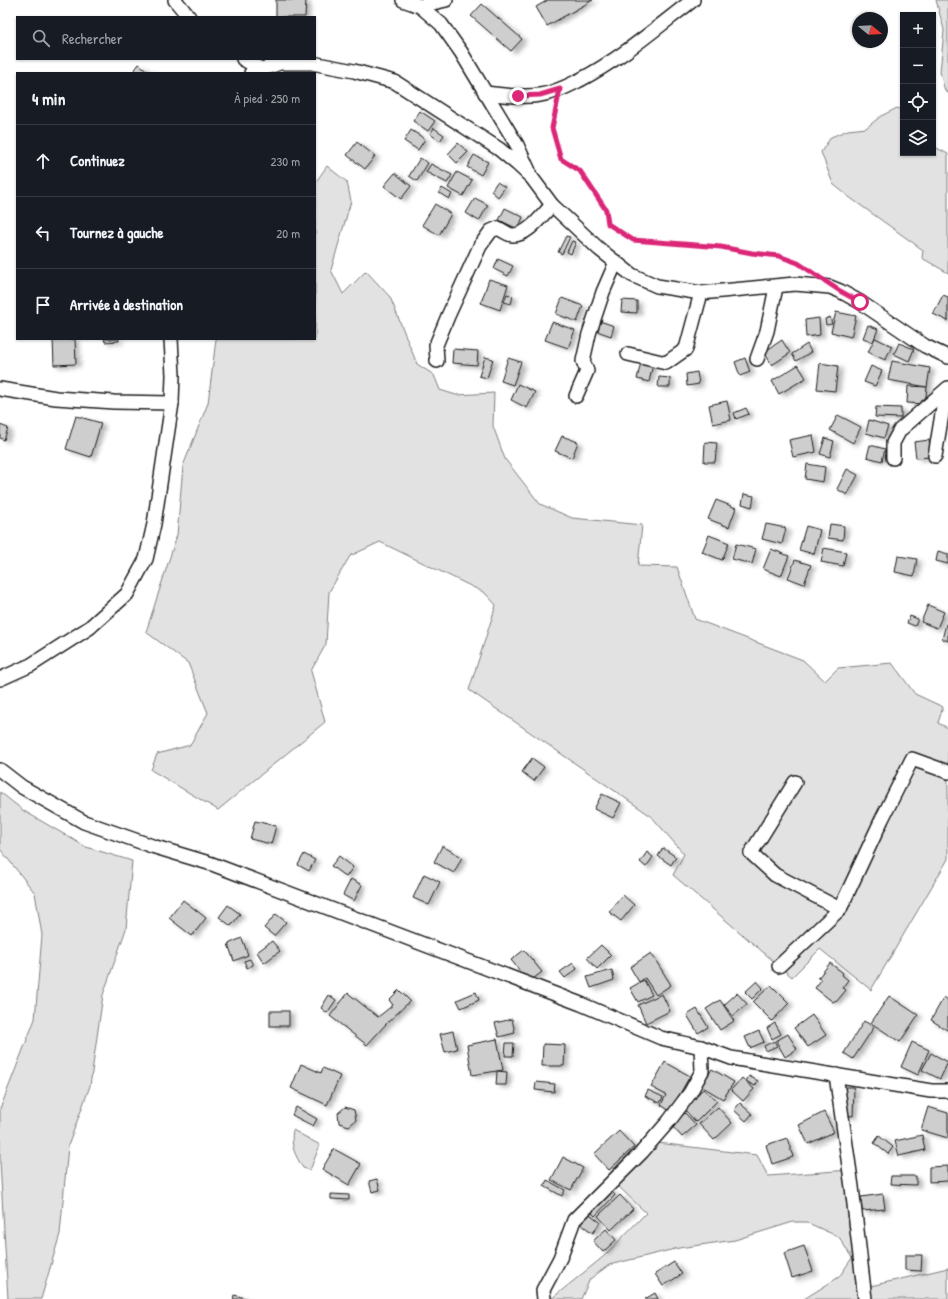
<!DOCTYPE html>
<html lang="fr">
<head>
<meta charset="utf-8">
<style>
	:root { --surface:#171b24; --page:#242831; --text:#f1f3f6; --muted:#9ea1a6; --line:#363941 }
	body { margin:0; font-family:"Patrick Hand",sans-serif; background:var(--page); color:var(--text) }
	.controls { position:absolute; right:12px; top:12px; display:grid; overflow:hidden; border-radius:0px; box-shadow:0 1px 3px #0004 }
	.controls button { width:36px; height:36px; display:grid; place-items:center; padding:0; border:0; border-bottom:1px solid var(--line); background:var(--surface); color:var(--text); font:20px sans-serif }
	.compass { position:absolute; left:852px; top:12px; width:36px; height:36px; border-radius:50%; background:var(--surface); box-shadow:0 1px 3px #0004; rotate:108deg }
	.stop { position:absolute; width:12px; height:12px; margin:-9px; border:3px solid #db2777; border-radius:50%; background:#fff }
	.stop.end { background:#db2777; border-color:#fff; box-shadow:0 1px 4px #0008 }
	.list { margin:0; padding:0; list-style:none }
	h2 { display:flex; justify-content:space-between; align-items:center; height:52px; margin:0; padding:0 16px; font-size:17px }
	h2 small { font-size:13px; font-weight:400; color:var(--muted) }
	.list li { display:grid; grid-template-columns:26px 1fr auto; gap:12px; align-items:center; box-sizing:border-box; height:72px; padding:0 16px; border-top:1px solid var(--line) }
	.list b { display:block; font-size:15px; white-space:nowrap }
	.list em { font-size:13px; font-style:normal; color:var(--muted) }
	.icon { flex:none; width:22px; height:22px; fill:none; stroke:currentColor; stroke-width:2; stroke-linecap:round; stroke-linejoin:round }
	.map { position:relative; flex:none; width:948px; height:1299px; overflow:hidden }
	.search { position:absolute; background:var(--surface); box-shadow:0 1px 3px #0004; left:16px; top:16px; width:300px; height:44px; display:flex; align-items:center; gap:10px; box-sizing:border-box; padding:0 14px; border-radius:0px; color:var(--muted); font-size:15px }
	.panel { position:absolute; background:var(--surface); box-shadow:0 1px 3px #0004; left:16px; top:72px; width:300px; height:268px; border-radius:0px }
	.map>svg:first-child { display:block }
	.green { fill:#e2e2e2; stroke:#7f7f7f }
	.building { fill:#cecece; stroke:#1c1c1c; filter:url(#shadow) }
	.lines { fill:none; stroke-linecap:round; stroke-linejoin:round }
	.minor-casing { stroke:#1c1c1c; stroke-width:16 }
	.path { stroke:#1c1c1c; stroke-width:2; stroke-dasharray:1 3; stroke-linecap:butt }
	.minor { stroke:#fff; stroke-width:13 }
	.route { stroke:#db2777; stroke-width:5 }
</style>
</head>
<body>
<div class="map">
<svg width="948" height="1299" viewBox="0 0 948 1299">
	<defs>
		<filter id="shadow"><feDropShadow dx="4.5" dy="2.5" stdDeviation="2" flood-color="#0004"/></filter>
	</defs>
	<rect width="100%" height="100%" fill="#fff"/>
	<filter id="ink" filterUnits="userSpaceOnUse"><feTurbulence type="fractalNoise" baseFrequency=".025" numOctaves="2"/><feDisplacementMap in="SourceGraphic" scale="8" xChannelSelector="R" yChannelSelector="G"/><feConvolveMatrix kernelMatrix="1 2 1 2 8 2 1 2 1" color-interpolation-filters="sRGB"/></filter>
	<g filter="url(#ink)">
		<g class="green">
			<path d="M 936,0 L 948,0 L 948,93 L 945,91 L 940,72 L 944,30 Z"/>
			<path d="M 897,108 L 903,110 L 903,153 L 933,153 L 933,146 L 948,154 L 948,273 L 922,258 L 923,250 L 849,197 L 833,184 L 821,152 L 831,137 L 848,130 L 866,128 L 881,116 Z"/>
			<path d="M 327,166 L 347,182 L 351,201 L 331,270 L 343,294 L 366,271 L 390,297 L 417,364 L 434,375 L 440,390 L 456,395 L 494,393 L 493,426 L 505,459 L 540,504 L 572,518 L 642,525 L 638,566 L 677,567 L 695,619 L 803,660 L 825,681 L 838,668 L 892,663 L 915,694 L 943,707 L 938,723 L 948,728 L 948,859 L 871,990 L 820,949 L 792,977 L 673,875 L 684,854 L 651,816 L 469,690 L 496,605 L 485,593 L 380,542 L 350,556 L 329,592 L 326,644 L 311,671 L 325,722 L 218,810 L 151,770 L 157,754 L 190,745 L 208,713 L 188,663 L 146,632 L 177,535 L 183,466 L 208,403 L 216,339 L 315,339 L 315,183 Z"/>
			<path d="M 0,792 L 24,811 L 86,847 L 132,861 L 126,929 L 103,995 L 90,1086 L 68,1146 L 60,1234 L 41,1299 L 8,1299 L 0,1162 L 0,1109 L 35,1019 L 42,935 L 35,893 L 0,849 Z"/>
			<path d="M 293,1130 L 320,1145 L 310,1170 L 303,1168 C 295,1155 290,1146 293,1130 Z"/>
			<path d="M 658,1143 L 757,1155 L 768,1176 L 850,1170 L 862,1288 L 948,1268 L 948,1299 L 804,1299 L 839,1277 L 852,1258 L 839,1237 L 806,1222 L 793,1222 L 735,1240 L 679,1248 L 609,1265 L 590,1279 L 581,1299 L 551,1299 L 603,1257 L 646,1213 L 616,1184 Z"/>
		</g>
		<g class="building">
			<path d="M 276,0 L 306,0 L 305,17 L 276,17 Z"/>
			<path d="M 548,0 L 593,0 L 547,26 L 536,7 Z"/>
			<path d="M 482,4 L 522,39 L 511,51 L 471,16 Z"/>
			<path d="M 139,64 L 149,72 L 149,73 L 132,73 Z"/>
			<path d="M 420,111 L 435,121 L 428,131 L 413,121 Z"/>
			<path d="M 434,128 L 444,135 L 440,141 L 430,134 Z"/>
			<path d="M 411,130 L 425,139 L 418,150 L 404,141 Z"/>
			<path d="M 357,142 L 375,156 L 365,169 L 347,155 Z"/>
			<path d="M 458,143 L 468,152 L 457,163 L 448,154 Z"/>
			<path d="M 474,155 L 488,162 L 481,175 L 467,167 Z"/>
			<path d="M 420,158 L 428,163 L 417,181 L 409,176 Z"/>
			<path d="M 431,164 L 452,175 L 447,183 L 426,172 Z"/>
			<path d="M 457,172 L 472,180 L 463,196 L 448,188 Z"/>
			<path d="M 395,173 L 411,186 L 401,199 L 384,186 Z"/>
			<path d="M 497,182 L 505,187 L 498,197 L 491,191 Z"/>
			<path d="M 442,188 L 452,194 L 449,199 L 439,193 Z"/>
			<path d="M 475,198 L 488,205 L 479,221 L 466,213 Z"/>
			<path d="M 435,204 L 451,214 L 439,235 L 422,225 Z"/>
			<path d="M 505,208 L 523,217 L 518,229 L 499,220 Z"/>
			<path d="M 566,236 L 570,237 L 562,254 L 558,252 Z"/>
			<path d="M 572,241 L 576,242 L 571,254 L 567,252 Z"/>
			<path d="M 498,259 L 513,266 L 508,276 L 494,269 Z"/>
			<path d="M 489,279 L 508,285 L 500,310 L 481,303 Z"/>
			<path d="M 507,294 L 513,296 L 511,304 L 504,302 Z"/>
			<path d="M 943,295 L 948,297 L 948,321 L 933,314 Z"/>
			<path d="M 562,298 L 583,306 L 577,322 L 556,314 Z"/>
			<path d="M 622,300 L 637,301 L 637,313 L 621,312 Z"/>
			<path d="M 836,312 L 856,316 L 851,337 L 831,332 Z"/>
			<path d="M 830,317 L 832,324 L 826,325 L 825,319 Z"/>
			<path d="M 819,318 L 820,335 L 806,337 L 805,320 Z"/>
			<path d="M 597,320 L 614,326 L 611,336 L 594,330 Z"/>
			<path d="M 552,322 L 575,330 L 568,348 L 545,340 Z"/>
			<path d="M 868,325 L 878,329 L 873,342 L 863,338 Z"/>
			<path d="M 875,338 L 892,346 L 885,360 L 868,352 Z"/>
			<path d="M 53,339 L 75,339 L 76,364 L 54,365 Z"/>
			<path d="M 104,339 L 119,339 L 119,341 L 105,342 Z"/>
			<path d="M 782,340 L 790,353 L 772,365 L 764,352 Z"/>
			<path d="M 899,343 L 914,349 L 909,361 L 894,354 Z"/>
			<path d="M 807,344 L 811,352 L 796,361 L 792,354 Z"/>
			<path d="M 453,349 L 478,351 L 477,365 L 452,363 Z"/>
			<path d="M 485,357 L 493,359 L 487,378 L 479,376 Z"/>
			<path d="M 508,358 L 521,362 L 513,385 L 501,381 Z"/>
			<path d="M 745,358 L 750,372 L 740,376 L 735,362 Z"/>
			<path d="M 892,361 L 930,368 L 927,387 L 888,380 Z"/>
			<path d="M 641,362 L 653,364 L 649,382 L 637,379 Z"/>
			<path d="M 820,363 L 838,366 L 835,391 L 817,389 Z"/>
			<path d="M 798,365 L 806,378 L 779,394 L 772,381 Z"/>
			<path d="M 871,366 L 882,371 L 875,386 L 864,382 Z"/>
			<path d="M 697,372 L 699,384 L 687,386 L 686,374 Z"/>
			<path d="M 659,377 L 670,378 L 670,387 L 658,387 Z"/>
			<path d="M 518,384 L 535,392 L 527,408 L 511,400 Z"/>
			<path d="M 908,386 L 927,387 L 925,404 L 907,403 Z"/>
			<path d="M 727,401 L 731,420 L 713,424 L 709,405 Z"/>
			<path d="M 876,407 L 901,408 L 901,418 L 875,417 Z"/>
			<path d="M 746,408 L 749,414 L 736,419 L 734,413 Z"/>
			<path d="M 838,415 L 861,427 L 853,443 L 830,430 Z"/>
			<path d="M 76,416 L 101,423 L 91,457 L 66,449 Z"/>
			<path d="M 869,420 L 888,426 L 884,438 L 866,433 Z"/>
			<path d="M 0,425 L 8,428 L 4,440 L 0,438 Z"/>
			<path d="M 813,435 L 816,452 L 793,457 L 789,440 Z"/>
			<path d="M 562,436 L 578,442 L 572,458 L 555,451 Z"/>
			<path d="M 825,438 L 834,441 L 830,457 L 820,454 Z"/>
			<path d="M 929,440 L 931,457 L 916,458 L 914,442 Z"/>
			<path d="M 705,442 L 717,443 L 715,462 L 704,462 Z"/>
			<path d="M 870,445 L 885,449 L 882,461 L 867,457 Z"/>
			<path d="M 807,464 L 825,467 L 823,482 L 805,479 Z"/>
			<path d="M 847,469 L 858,475 L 847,495 L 837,489 Z"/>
			<path d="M 744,494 L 754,496 L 752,507 L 742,504 Z"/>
			<path d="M 716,500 L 736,508 L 729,527 L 708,519 Z"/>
			<path d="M 766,524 L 786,528 L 782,544 L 762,539 Z"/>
			<path d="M 830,524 L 844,526 L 843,540 L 828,538 Z"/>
			<path d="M 806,526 L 820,530 L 814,554 L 799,550 Z"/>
			<path d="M 709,535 L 729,543 L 722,560 L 702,552 Z"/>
			<path d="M 736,544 L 756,549 L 752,564 L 732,559 Z"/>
			<path d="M 824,548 L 846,552 L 843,566 L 821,562 Z"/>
			<path d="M 771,549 L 789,556 L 781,576 L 763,569 Z"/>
			<path d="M 938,551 L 948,554 L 948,564 L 936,561 Z"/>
			<path d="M 898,556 L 917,559 L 914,576 L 895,572 Z"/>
			<path d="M 795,560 L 811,565 L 804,584 L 788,578 Z"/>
			<path d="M 928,605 L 944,612 L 937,628 L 921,622 Z"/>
			<path d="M 910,616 L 918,619 L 915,626 L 907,623 Z"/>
			<path d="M 946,624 L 948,625 L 948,641 L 942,639 Z"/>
			<path d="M 532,758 L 544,767 L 534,781 L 522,772 Z"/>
			<path d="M 602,794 L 621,803 L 613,818 L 594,809 Z"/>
			<path d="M 255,821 L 276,826 L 271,844 L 250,839 Z"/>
			<path d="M 442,846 L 462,857 L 454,873 L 434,862 Z"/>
			<path d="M 663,848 L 676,857 L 671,865 L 658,856 Z"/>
			<path d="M 647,852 L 653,857 L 646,867 L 640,862 Z"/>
			<path d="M 304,854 L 315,860 L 309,871 L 298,865 Z"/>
			<path d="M 339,856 L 353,867 L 346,877 L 331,866 Z"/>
			<path d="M 424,874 L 440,882 L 429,905 L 413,898 Z"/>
			<path d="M 351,879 L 362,885 L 354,901 L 343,895 Z"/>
			<path d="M 623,895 L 634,905 L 621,921 L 609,912 Z"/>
			<path d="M 183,900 L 206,918 L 192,936 L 169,918 Z"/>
			<path d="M 228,905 L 240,914 L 231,926 L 219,917 Z"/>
			<path d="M 276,914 L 286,922 L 274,936 L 264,928 Z"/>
			<path d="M 242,938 L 248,955 L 234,961 L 228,944 Z"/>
			<path d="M 272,941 L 280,951 L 264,963 L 257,952 Z"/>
			<path d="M 601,945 L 611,955 L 597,969 L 587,958 Z"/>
			<path d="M 524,950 L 542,972 L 529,982 L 511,960 Z"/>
			<path d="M 651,953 L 671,985 L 656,995 L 645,978 L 639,982 L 630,967 Z"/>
			<path d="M 250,959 L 253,965 L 247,968 L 244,961 Z"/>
			<path d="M 573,963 L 577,969 L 565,978 L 560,972 Z"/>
			<path d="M 830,963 L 843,973 L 842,975 L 848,980 L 842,988 L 846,990 L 837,1001 L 836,1000 L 833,1002 L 815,988 L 821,980 L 818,978 Z"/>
			<path d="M 612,970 L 614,980 L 591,988 L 587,977 Z"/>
			<path d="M 644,980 L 652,995 L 638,1002 L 630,988 Z"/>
			<path d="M 757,981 L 763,988 L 752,999 L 745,992 Z"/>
			<path d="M 771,985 L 789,1003 L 772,1021 L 753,1002 Z"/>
			<path d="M 399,990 L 410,1001 L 386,1024 L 367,1045 L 330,1016 L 348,993 L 378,1017 L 393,1005 L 389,1000 Z"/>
			<path d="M 476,992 L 479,1000 L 461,1008 L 457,1000 Z"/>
			<path d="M 737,993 L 747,1004 L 733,1016 L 724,1005 Z"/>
			<path d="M 662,994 L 670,1011 L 646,1023 L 638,1005 Z"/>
			<path d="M 329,995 L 336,1000 L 327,1013 L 321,1008 Z"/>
			<path d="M 889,996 L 918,1015 L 900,1042 L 871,1023 Z"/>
			<path d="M 944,997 L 948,1000 L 948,1028 L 947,1030 L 931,1020 Z"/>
			<path d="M 720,1000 L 734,1021 L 720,1030 L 706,1009 Z"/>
			<path d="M 697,1009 L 708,1027 L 698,1033 L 687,1015 Z"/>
			<rect x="270" y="1011" width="19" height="15"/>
			<path d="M 812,1015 L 826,1035 L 808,1047 L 794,1028 Z"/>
			<path d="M 512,1019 L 515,1033 L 499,1037 L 495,1023 Z"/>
			<path d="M 864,1021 L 874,1027 L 853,1059 L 844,1053 Z"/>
			<path d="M 775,1023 L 781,1034 L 772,1039 L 767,1028 Z"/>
			<path d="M 453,1031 L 457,1049 L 445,1052 L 440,1034 Z"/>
			<path d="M 759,1031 L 764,1042 L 750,1048 L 745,1037 Z"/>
			<path d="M 788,1034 L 797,1049 L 785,1057 L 776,1041 Z"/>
			<path d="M 497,1039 L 503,1070 L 472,1075 L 467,1045 Z"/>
			<path d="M 774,1041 L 777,1046 L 766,1051 L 764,1046 Z"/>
			<path d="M 912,1042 L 929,1050 L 918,1075 L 901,1067 Z"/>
			<path d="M 506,1043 L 514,1043 L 513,1056 L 505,1056 Z"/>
			<path d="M 543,1044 L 565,1045 L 564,1066 L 542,1066 Z"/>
			<path d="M 931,1053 L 948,1062 L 940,1079 L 922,1070 Z"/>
			<path d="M 665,1062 L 690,1076 L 670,1111 L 661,1105 L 666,1095 L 651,1087 Z"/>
			<path d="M 301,1064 L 321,1073 L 323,1068 L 340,1076 L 327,1105 L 291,1088 Z"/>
			<path d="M 712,1069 L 734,1082 L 723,1099 L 701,1086 Z"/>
			<path d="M 497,1071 L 507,1072 L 506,1085 L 496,1085 Z"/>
			<path d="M 749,1076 L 758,1081 L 755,1086 L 746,1081 Z"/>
			<path d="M 742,1078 L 754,1089 L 743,1101 L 731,1090 Z"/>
			<path d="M 536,1082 L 555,1084 L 554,1092 L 535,1090 Z"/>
			<path d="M 843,1087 L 854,1087 L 853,1116 L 842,1115 Z"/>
			<path d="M 703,1089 L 717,1101 L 696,1122 L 684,1109 Z"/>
			<path d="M 648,1090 L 663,1097 L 660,1103 L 645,1096 Z"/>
			<path d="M 740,1103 L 752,1114 L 746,1121 L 734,1110 Z"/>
			<path d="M 296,1107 L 317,1119 L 313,1126 L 292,1115 Z"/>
			<path d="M 345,1107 L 354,1110 L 356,1120 L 349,1126 L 339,1123 L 338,1113 Z"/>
			<path d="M 718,1107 L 732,1123 L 714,1140 L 699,1124 Z"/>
			<path d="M 928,1107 L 948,1113 L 948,1138 L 921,1130 Z"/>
			<path d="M 824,1112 L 834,1132 L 808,1144 L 799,1125 Z"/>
			<path d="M 685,1113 L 696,1125 L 682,1137 L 671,1125 Z"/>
			<path d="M 619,1131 L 634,1147 L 609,1170 L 594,1154 Z"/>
			<path d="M 922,1135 L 925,1150 L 899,1156 L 895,1141 Z"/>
			<path d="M 879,1136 L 893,1147 L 888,1154 L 874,1143 Z"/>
			<path d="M 787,1138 L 793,1157 L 772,1164 L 766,1145 Z"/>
			<path d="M 334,1149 L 361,1164 L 349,1185 L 322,1169 Z"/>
			<path d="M 563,1157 L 583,1168 L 571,1190 L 551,1180 Z"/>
			<path d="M 948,1166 L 948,1181 L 929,1182 L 929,1167 Z"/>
			<path d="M 891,1176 L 916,1176 L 916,1185 L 890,1184 Z"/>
			<path d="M 377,1179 L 380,1190 L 372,1192 L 369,1181 Z"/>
			<path d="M 547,1180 L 565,1190 L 562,1196 L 544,1186 Z"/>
			<path d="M 609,1189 L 615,1195 L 595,1216 L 589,1210 Z"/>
			<path d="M 331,1194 L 349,1195 L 349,1200 L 331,1199 Z"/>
			<path d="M 883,1194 L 885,1209 L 862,1211 L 861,1197 Z"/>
			<path d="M 620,1195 L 633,1209 L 611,1230 L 598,1216 Z"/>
			<path d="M 586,1211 L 600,1222 L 593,1233 L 578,1222 Z"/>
			<path d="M 606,1229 L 616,1240 L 603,1252 L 593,1241 Z"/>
			<path d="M 804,1246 L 813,1271 L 792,1278 L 784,1253 Z"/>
			<path d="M 905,1255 L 922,1255 L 921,1271 L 905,1270 Z"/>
			<path d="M 674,1262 L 682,1274 L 663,1286 L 655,1274 Z"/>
			<path d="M 655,1293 L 658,1299 L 645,1299 Z"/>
			<path d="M 234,1295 L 249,1299 L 233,1299 Z"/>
		</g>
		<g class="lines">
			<g class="minor-casing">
				<g id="minor">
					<path d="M 175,0 L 189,17"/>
					<path d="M 403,0 L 420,6 L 441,24 L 461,52 L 517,145 L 529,171"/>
					<path d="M 420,6 L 446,0"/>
					<path d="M 243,59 L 261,69"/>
					<path d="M 251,73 L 280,63 L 312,63 L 354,71 L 395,82 L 499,149 L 517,164 L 532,178 L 552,205 L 599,249 L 632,275 L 657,286 L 701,293 L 795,284 L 830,287 L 840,291 L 860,302 L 925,346 L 948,357"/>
					<path d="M 485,93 C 503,95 523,98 540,95 C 555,93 568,86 580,80 C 622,58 656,28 693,0"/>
					<path d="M 628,354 L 666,363 L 686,349 L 701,293"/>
					<path d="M 757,359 L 767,331 L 776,287"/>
					<path d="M 437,361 L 436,345 L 448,316 L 480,246 L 491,231 L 498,228 C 502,230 507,234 512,235 C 528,236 542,215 552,205"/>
					<path d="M 0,389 L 56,398 L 114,402 L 172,403"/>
					<path d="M 576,396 L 587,371 L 583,361 L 589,334 L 603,292 L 616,262"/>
					<path d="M 935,456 L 943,408 L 948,392"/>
					<path d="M 893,458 L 893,443 L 900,430 L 948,388"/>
					<path d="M 0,679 L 31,665 L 89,628 L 127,594 L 146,559 L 154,524 L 172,403 L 173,375 L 171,339"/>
					<path d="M 0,770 L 22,787 L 84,822 L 152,846 L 212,864 L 581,1004 L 661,1038 L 701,1047 L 731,1058 L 931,1091 L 948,1091"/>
					<path d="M 795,782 L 751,853 L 775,875 L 840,909"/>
					<path d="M 779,966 L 840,909 L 882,819 L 912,759 L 948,772"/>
					<path d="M 836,1075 L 852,1187 L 865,1299"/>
					<path d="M 544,1299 L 543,1290 L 560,1258 L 574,1220 L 642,1152 L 669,1121 L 690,1093 L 702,1071 L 701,1047"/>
				</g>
			</g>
			<path class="path" d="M 557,104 L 552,129 L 561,159 L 580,171 L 606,210 L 609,224 L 633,240 L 721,247 L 752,253 L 779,256 L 798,263 L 812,272"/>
			<use href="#minor" class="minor"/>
		</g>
	</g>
	<g class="lines" filter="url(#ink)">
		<path class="route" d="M 518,96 L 540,95 L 560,89 L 552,128 L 561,159 L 580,171 L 606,210 L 608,224 L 633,240 L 721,247 L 752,253 L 779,256 L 798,263 L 840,291 L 860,302"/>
	</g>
</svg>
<div class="controls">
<button>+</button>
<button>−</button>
<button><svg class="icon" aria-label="locate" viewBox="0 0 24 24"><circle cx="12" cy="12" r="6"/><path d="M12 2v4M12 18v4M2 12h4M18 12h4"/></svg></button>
<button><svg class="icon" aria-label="layers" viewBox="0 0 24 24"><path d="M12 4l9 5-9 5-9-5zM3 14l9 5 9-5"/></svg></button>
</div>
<svg class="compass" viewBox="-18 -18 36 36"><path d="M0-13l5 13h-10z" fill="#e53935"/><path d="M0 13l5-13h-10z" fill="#9ea1a6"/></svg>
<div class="stop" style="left:860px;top:302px"></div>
<div class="stop end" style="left:518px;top:96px"></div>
<div class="search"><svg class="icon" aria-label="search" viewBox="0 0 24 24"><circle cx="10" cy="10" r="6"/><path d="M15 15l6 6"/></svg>Rechercher</div>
<section class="panel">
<h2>4 min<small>À pied · 250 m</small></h2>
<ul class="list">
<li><svg class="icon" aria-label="ahead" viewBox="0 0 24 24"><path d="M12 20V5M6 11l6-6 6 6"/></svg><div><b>Continuez</b></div><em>230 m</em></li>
<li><svg class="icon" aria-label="left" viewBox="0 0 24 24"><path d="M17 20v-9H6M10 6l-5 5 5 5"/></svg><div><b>Tournez à gauche</b></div><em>20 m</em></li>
<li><svg class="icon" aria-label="arrive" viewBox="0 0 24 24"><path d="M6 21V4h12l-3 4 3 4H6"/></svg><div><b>Arrivée à destination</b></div></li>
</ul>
</section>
</div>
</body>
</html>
